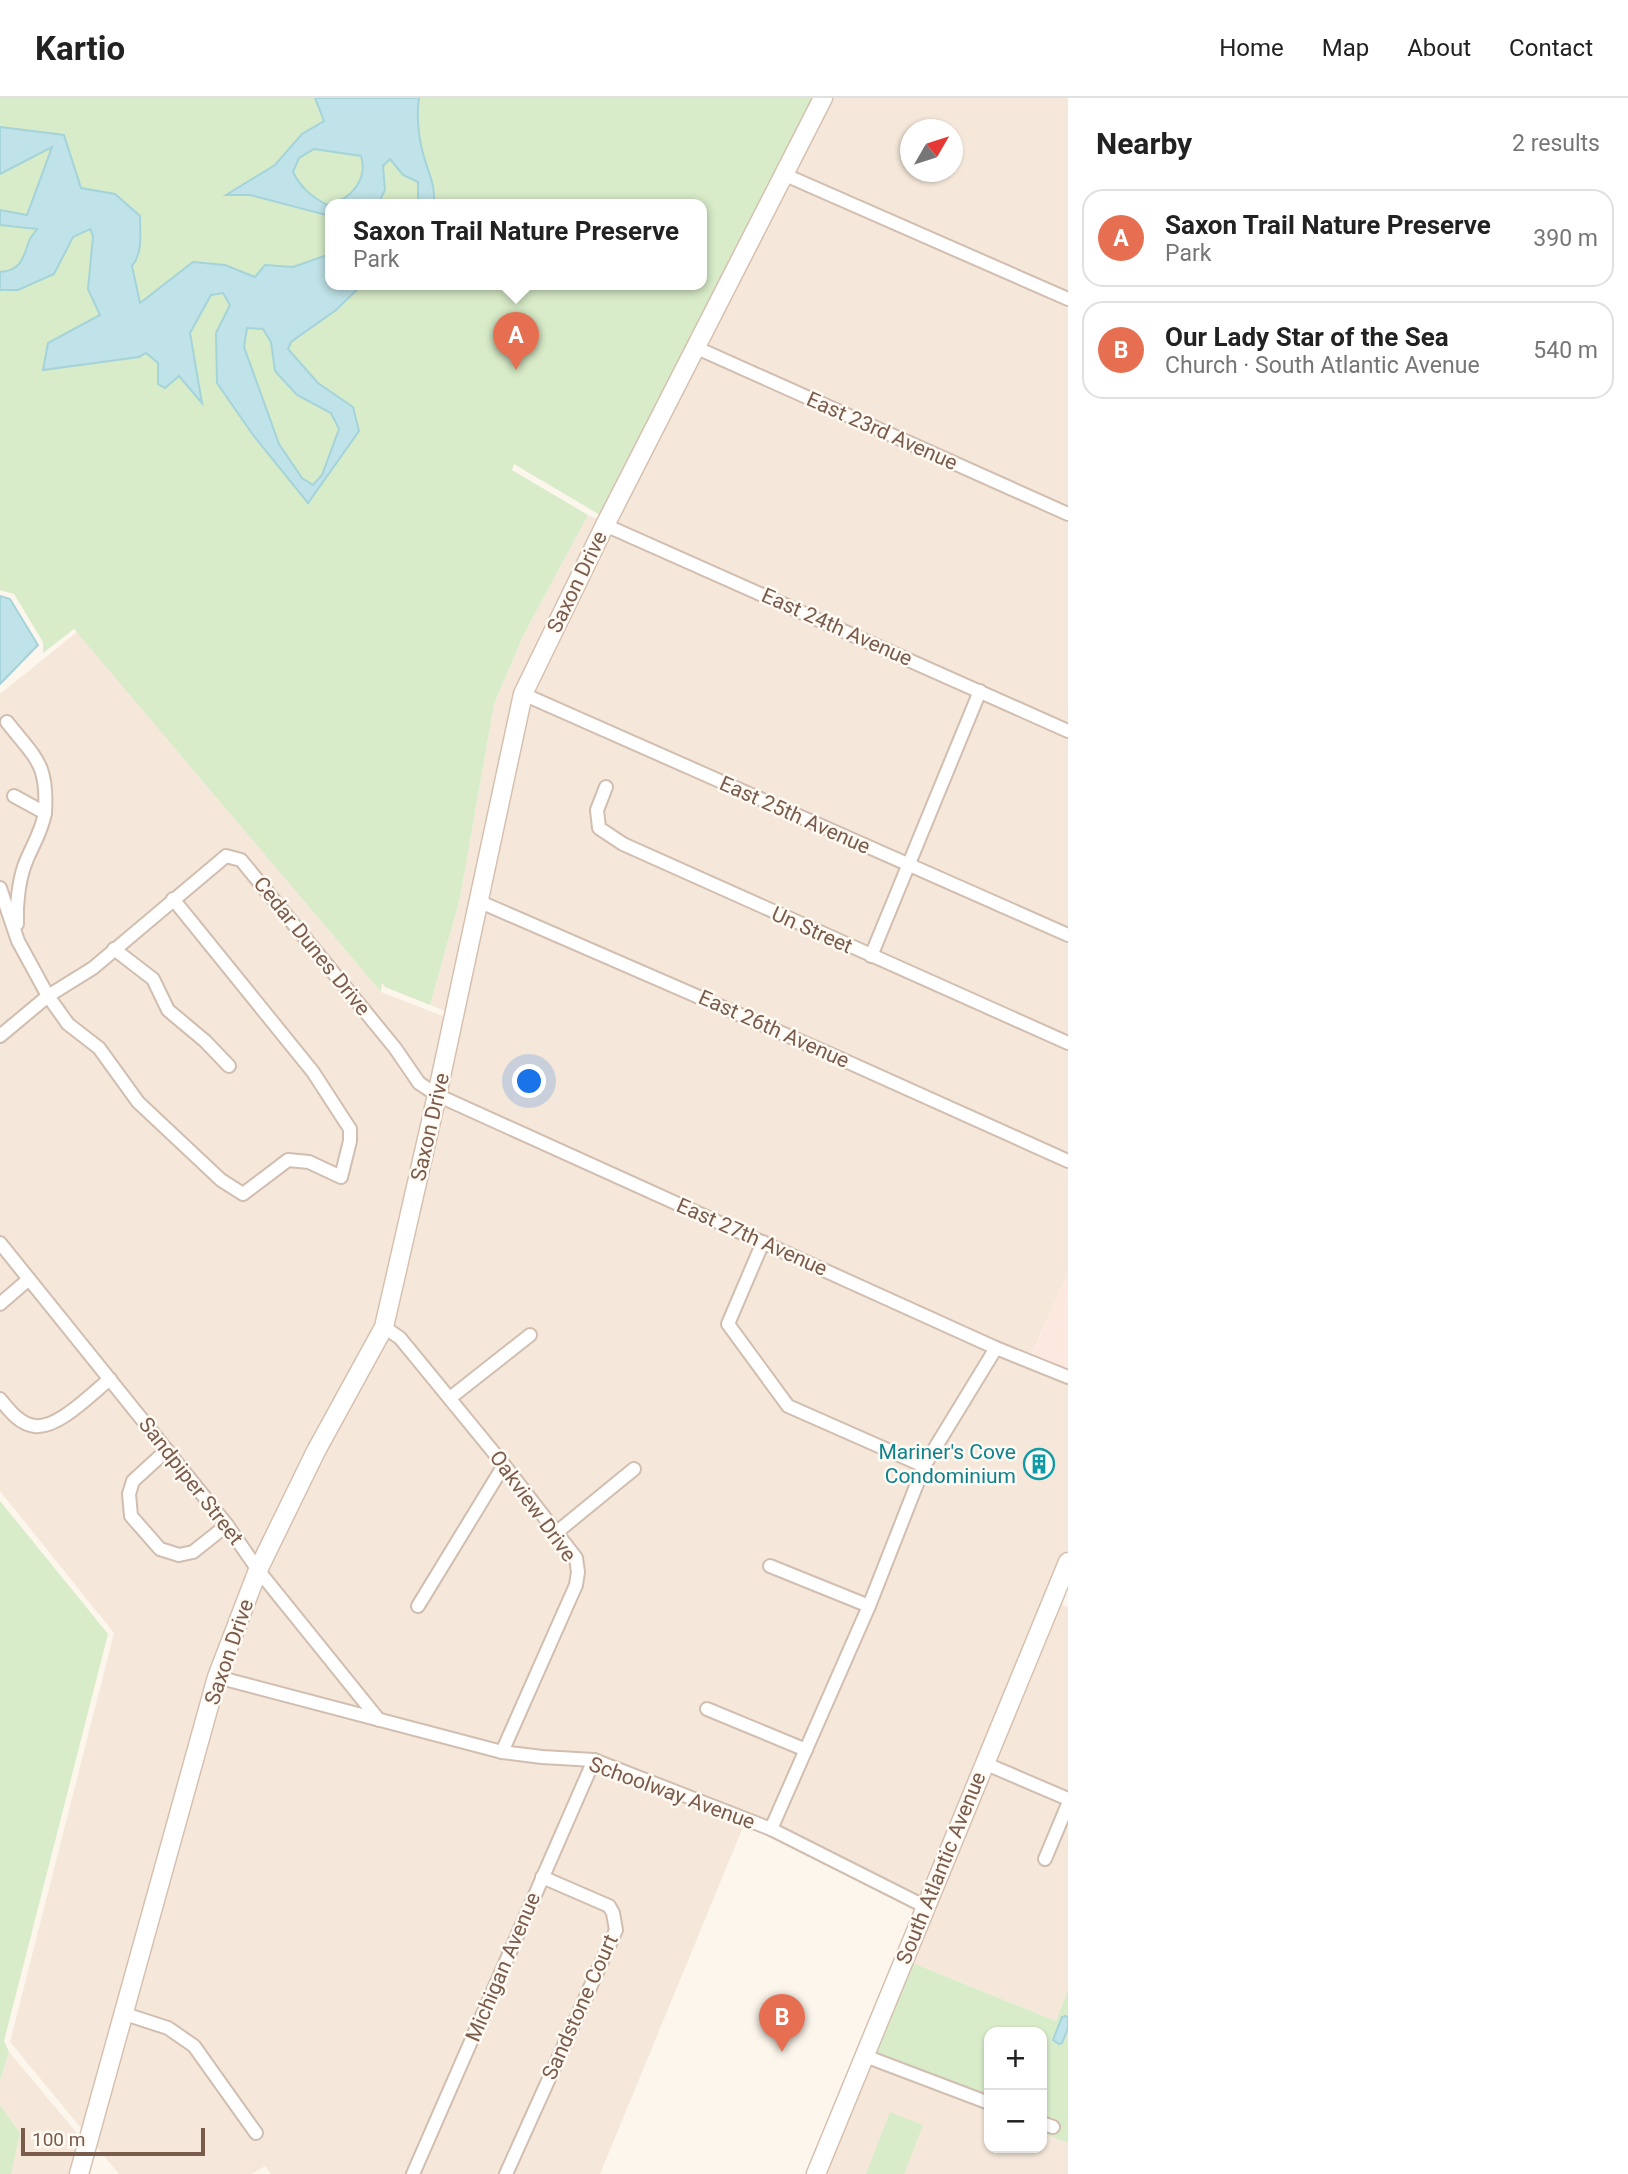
<!DOCTYPE html>
<html lang="en">
<head>
<meta charset="utf-8">
<style>
	:root { --surface:#fff; --page:#f6f6f6; --text:#222; --muted:#767676; --line:#e0e0e0; --accent:#e76f51 }
	body { margin:0; font-family:Roboto,sans-serif; background:var(--page); color:var(--text) }
	.controls { position:absolute; right:21px; bottom:21px; display:grid; overflow:hidden; border-radius:14px; box-shadow:0 2px 5px #0004 }
	.controls button { width:63px; height:63px; display:grid; place-items:center; padding:0; border:0; border-bottom:2px solid var(--line); background:var(--surface); color:var(--text); font:35px sans-serif }
	.compass { position:absolute; left:900px; top:21px; width:63px; height:63px; border-radius:50%; background:var(--surface); box-shadow:0 2px 5px #0004; rotate:51deg }
	.scale { position:absolute; left:21px; bottom:18px; width:184px; box-sizing:border-box; padding-left:7px; border:4px solid #7a5c4d; border-top:0; font-size:19px; line-height:24px; white-space:nowrap; color:#7a5c4d; -webkit-text-stroke:5px #fffaf3; paint-order:stroke }
	.you { position:absolute; left:530px; top:984px; width:24px; height:24px; margin:-18px; border:5px solid #fff; border-radius:50%; background:#1a73e8; box-shadow:0 0 0 10px #1a73e833 }
	.badge { display:grid; place-items:center; width:46px; height:46px; border-radius:50%; background:var(--accent); color:#fff; font-size:23px; font-weight:700 }
	.pin { position:absolute; translate:-50% -58px; filter:drop-shadow(0 2px 4px #0008) }
	.pin::after { content:''; position:absolute; top:37px; width:24px; height:21px; background:inherit; clip-path:polygon(0 0,100% 0,50% 100%) }
	.popup { position:absolute; left:325px; top:101px; width:382px; height:91px; box-sizing:border-box; display:grid; place-content:center; border-radius:14px; background:var(--surface); filter:drop-shadow(0 2px 5px #0005); font-size:23px; white-space:nowrap; color:var(--muted) }
	.popup b { font-size:26px; color:var(--text) }
	.popup::after { content:''; position:absolute; left:50%; top:100%; margin-left:-14px; border:14px solid transparent; border-top-color:var(--surface) }
	.list { margin:0; padding:0; list-style:none }
	h2 { display:flex; justify-content:space-between; align-items:center; height:91px; margin:0; padding:0 28px; font-size:30px }
	h2 small { font-size:23px; font-weight:400; color:var(--muted) }
	.list li { display:grid; grid-template-columns:46px 1fr auto; gap:21px; align-items:center; box-sizing:border-box; height:98px; margin:0 14px 14px; padding:0 14px; border:2px solid var(--line); border-radius:21px }
	.list b { display:block; font-size:26px; white-space:nowrap }
	.list p { margin:0; font-size:23px; white-space:nowrap; color:var(--muted) }
	.list em { font-size:23px; font-style:normal; color:var(--muted) }
	.map { position:relative; flex:none; width:1068px; height:2076px; overflow:hidden }
	header { display:flex; align-items:center; gap:42px; box-sizing:border-box; height:98px; padding:0 35px; background:var(--surface); border-bottom:2px solid var(--line) }
	header strong { font-size:33px }
	nav { display:flex; gap:38px; margin-inline-start:auto; font-size:24px }
	main { display:flex }
	aside { flex:1; background:var(--surface) }
	.map>svg:first-child { display:block }
	.residential { fill:#f5e8da; fill-rule:evenodd }
	.commercial { fill:#fde8e0 }
	.green { fill:#d8ecc9 }
	.water { fill:#bfe3e8; stroke:#a5d3da; stroke-width:2; fill-rule:evenodd }
	.lines { fill:none; stroke-linecap:round; stroke-linejoin:round }
	.street-casing { stroke:#d1beb0; stroke-width:16 }
	.secondary-casing { stroke:#d6c0b0; stroke-width:21 }
	.street { stroke:#fff; stroke-width:12 }
	.secondary { stroke:#fff; stroke-width:18 }
	.labels { text-anchor:middle; dominant-baseline:central; stroke-width:5; stroke-linejoin:round; paint-order:stroke }
	.street-label { font-size:21px; fill:#7a5c4d; stroke:#fffaf3 }
	.culture-label { font-size:21px; fill:#0d838f; stroke:#fffaf3; text-anchor:end }
</style>
</head>
<body>
<header>
<strong>Kartio</strong>
<nav><a>Home</a><a>Map</a><a>About</a><a>Contact</a></nav>
</header>
<main>
<div class="map">
<svg width="1068" height="2076" viewBox="0 0 1068 2076">
	<rect width="100%" height="100%" fill="#fdf6ec"/>
	<g class="residential">
		<path d="M 823,0 L 1068,0 L 1068,1175 L 1029,1262 L 1068,1279 L 1068,1464 L 926,1809 L 746,1722 L 600,2076 L 271,2076 L 265,2068 L 252,2076 L 119,2076 L 10,1944 L 114,1535 L 0,1393 L 0,596 L 77,534 L 381,894 L 453,922 L 523,596 ZM 911,32 L 953,32 L 953,74 L 911,74 Z"/>
		<path d="M 588,417 L 600,422 L 532,558 L 448,914 L 430,907 L 460,800 L 494,606 L 523,538 Z"/>
		<path d="M 1058,1505 L 1068,1509 L 1068,1891 L 1056,1923 L 910,1864 Z"/>
		<path d="M 9,1954 L 82,2041 L 72,2076 L 11,2076 L 20,2035 L 0,2007 L 0,1982 Z"/>
		<path d="M 871,1960 L 989,2013 L 989,2050 L 1042,2050 L 1042,2035 L 1068,2045 L 1068,2076 L 823,2076 Z"/>
	</g>
	<path class="commercial" d="M 1068,1175 L 1068,1279 L 1029,1263 Z"/>
	<g class="green">
		<path d="M 0,0 L 315,0 L 325,23 L 302,36 L 275,67 L 227,96 L 249,97 L 330,118 L 330,156 L 293,169 L 265,167 L 255,179 L 225,167 L 193,164 L 140,205 L 115,96 L 81,90 L 64,37 L 0,29 Z"/>
		<path d="M 419,0 L 823,0 L 697,250 L 680,259 L 600,417 L 514,366 L 512,372 L 588,417 L 523,538 L 494,606 L 460,800 L 430,907 L 385,889 L 382,885 L 381,894 L 74,531 L 43,555 L 43,544 L 14,496 L 0,492 L 0,192 L 18,192 L 54,176 L 73,139 L 90,131 L 93,138 L 88,191 L 100,217 L 48,245 L 146,255 L 179,278 L 202,304 L 190,235 L 211,197 L 223,195 L 230,207 L 216,235 L 217,285 L 253,337 L 308,405 L 358,333 L 353,309 L 318,285 L 288,251 L 291,244 L 336,212 L 363,186 L 702,186 L 702,106 L 434,106 C 435,87 430,79 425,62 C 419,44 416,19 419,0 Z"/>
		<path d="M 52,48 L 27,117 L 0,112 L 0,76 Z"/>
		<path d="M 314,51 L 361,58 C 366,73 358,93 345,101 C 340,104 333,105 327,107 L 300,88 L 293,73 L 299,60 Z"/>
		<path d="M 390,61 L 403,77 L 418,84 L 418,106 L 378,106 L 385,92 L 383,68 Z"/>
		<path d="M 0,127 L 38,130 C 35,135 30,139 28,144 C 22,160 25,174 0,174 Z"/>
		<path d="M 247,230 L 263,230 L 271,244 L 275,273 L 297,297 L 331,315 L 339,331 L 322,377 L 312,387 L 302,380 L 279,346 L 243,249 Z"/>
		<path d="M 0,1403 L 108,1536 L 4,1943 L 9,1954 L 0,1982 Z"/>
		<path d="M 910,1864 L 1056,1923 L 1068,1891 L 1068,2045 L 1042,2035 L 1042,1934 L 989,1934 L 989,2013 L 871,1960 Z"/>
		<path d="M 0,2007 L 20,2035 L 11,2076 L 0,2076 Z"/>
		<path d="M 890,2014 L 923,2027 L 904,2076 L 866,2076 Z"/>
	</g>
	<g class="water">
		<path d="M 315,0 L 419,0 C 416,19 419,44 425,62 C 430,79 435,87 434,106 L 418,106 L 418,84 L 403,77 L 390,61 L 383,68 L 385,92 L 378,106 L 331,106 C 352,100 368,81 361,58 L 314,51 L 299,60 L 293,74 C 301,90 311,98 327,107 L 330,106 L 330,118 L 250,97 L 226,97 L 275,67 L 302,36 L 324,23 Z"/>
		<path d="M 0,29 L 64,37 L 81,90 L 115,96 L 140,118 C 140,135 143,155 132,168 L 140,205 L 193,164 L 225,167 L 255,179 L 265,167 L 293,169 L 330,156 L 330,186 L 363,186 L 336,212 L 291,244 L 288,251 L 318,285 L 353,309 L 359,333 L 308,405 L 253,337 L 217,285 L 216,235 L 230,207 L 223,195 L 211,197 L 190,235 L 202,305 L 179,278 L 165,290 L 158,286 L 158,265 L 146,255 L 139,259 L 43,272 L 48,245 L 100,217 L 88,191 L 93,138 L 90,131 L 73,139 L 54,176 L 18,192 L 0,192 L 0,174 C 19,173 23,162 28,146 C 29,140 34,136 37,131 L 0,127 L 0,112 L 27,117 L 52,49 L 0,76 ZM 247,230 L 263,231 L 271,244 L 275,273 L 297,297 L 331,315 L 339,331 L 322,377 L 313,387 L 302,380 L 279,346 L 244,249 Z"/>
		<path d="M 0,498 L 10,501 L 38,547 L 0,586 Z"/>
		<path d="M 1065,1918 L 1068,1919 L 1068,1930 L 1062,1945 L 1059,1946 L 1053,1942 L 1062,1919 Z"/>
	</g>
	<g class="lines">
		<g class="street-casing">
			<g id="street">
				<path d="M 783,76 L 1068,201"/>
				<path d="M 697,250 L 1068,416"/>
				<path d="M 605,427 L 1068,633"/>
				<path d="M 523,596 L 1068,837"/>
				<path d="M 7,624 C 36,661 48,665 45,715"/>
				<path d="M 606,689 L 597,712 L 599,730 L 623,746 L 1068,945"/>
				<path d="M 14,698 L 45,715 C 42,732 34,745 27,761 C 19,779 16,806 17,826"/>
				<path d="M 0,790 L 18,843 L 48,898 L 68,926 L 99,950 L 138,1004 L 221,1082 L 243,1096 L 288,1062 L 309,1064 L 341,1079 L 350,1043 L 350,1031 L 313,974 L 173,801"/>
				<path d="M 478,803 L 830,956 L 1068,1063"/>
				<path d="M 114,851 L 153,881 L 168,912 L 205,943 L 229,968"/>
				<path d="M 871,858 L 980,593"/>
				<path d="M 0,938 L 48,898 L 93,870 L 226,758 L 241,762 L 395,950 L 419,985 L 437,997 L 996,1250 L 1068,1279"/>
				<path d="M 763,1144 L 728,1226 L 788,1308 L 924,1368"/>
				<path d="M 0,1145 L 227,1427 L 258,1472 L 379,1622"/>
				<path d="M 0,1206 L 29,1181"/>
				<path d="M 384,1229 L 400,1240 L 504,1367 L 576,1460 L 578,1474 L 576,1487 L 502,1654"/>
				<path d="M 450,1300 L 530,1237"/>
				<path d="M 0,1301 C 9,1312 19,1326 35,1328 C 58,1331 92,1295 110,1281"/>
				<path d="M 167,1352 L 133,1383 L 129,1396 L 131,1418 L 160,1451 L 179,1457 L 193,1454 L 227,1427"/>
				<path d="M 557,1434 L 634,1371"/>
				<path d="M 770,1468 L 869,1508"/>
				<path d="M 418,1508 L 504,1367"/>
				<path d="M 217,1579 L 502,1654 L 542,1659 L 594,1662 L 771,1731 L 926,1809"/>
				<path d="M 707,1611 L 806,1652"/>
				<path d="M 984,1665 L 1068,1701"/>
				<path d="M 771,1731 L 869,1508 L 924,1368 L 996,1250"/>
				<path d="M 1045,1761 L 1068,1706"/>
				<path d="M 125,1916 L 168,1930 L 194,1948 L 256,2035"/>
				<path d="M 865,1958 L 989,2005"/>
				<path d="M 1042,2025 L 1053,2029"/>
				<path d="M 413,2076 L 594,1662"/>
				<path d="M 506,2076 L 616,1832 L 613,1815 L 609,1808 L 542,1779"/>
			</g>
		</g>
		<g class="secondary-casing">
			<g id="secondary">
				<path d="M 79,2076 L 217,1579 L 258,1472 L 316,1353 L 384,1229 L 437,997 L 523,596 L 605,427 L 823,0"/>
				<path d="M 816,2076 L 1068,1464"/>
			</g>
		</g>
		<use href="#street" class="street"/>
		<use href="#secondary" class="secondary"/>
	</g>
	<defs>
		<g id="building-ring" transform="scale(1.575)"><circle r="9.5" fill="#fffaf3" stroke="#0f9aa8" stroke-width="1.5"/><path d="M-4-6H4V6H1V3H-1V6H-4ZM-2.5-4.3h1.7v1.8h-1.7ZM.8-4.3h1.7v1.8H.8ZM-2.5-1h1.7V.8h-1.7ZM.8-1h1.7V.8H.8Z" fill="#0f9aa8"/></g>
	</defs>
	<g fill-rule="evenodd">
		<use href="#building-ring" x="1039" y="1366"/>
	</g>
	<g class="labels">
		<g class="street-label">
			<text transform="translate(882 333) rotate(24)">East 23rd Avenue</text>
			<text transform="translate(577 484) rotate(-64)">Saxon Drive</text>
			<text transform="translate(837 529) rotate(24)">East 24th Avenue</text>
			<text transform="translate(795 717) rotate(24)">East 25th Avenue</text>
			<text transform="translate(812 832) rotate(24)">Un Street</text>
			<text transform="translate(312 848) rotate(51)">Cedar Dunes Drive</text>
			<text transform="translate(774 931) rotate(24)">East 26th Avenue</text>
			<text transform="translate(430 1029) rotate(-77)">Saxon Drive</text>
			<text transform="translate(752 1139) rotate(24)">East 27th Avenue</text>
			<text transform="translate(191 1383) rotate(52)">Sandpiper Street</text>
			<text transform="translate(533 1408) rotate(54)">Oakview Drive</text>
			<text transform="translate(229 1554) rotate(-71)">Saxon Drive</text>
			<text transform="translate(672 1695) rotate(20)">Schoolway Avenue</text>
			<text transform="translate(941 1770) rotate(-68)">South Atlantic Avenue</text>
			<text transform="translate(503 1869) rotate(-67)">Michigan Avenue</text>
			<text transform="translate(580 1909) rotate(-66)">Sandstone Court</text>
		</g>
		<g class="culture-label">
			<text x="1016" y="1354">Mariner's Cove<tspan x="1016" dy="24">Condominium</tspan></text>
		</g>
	</g>
</svg>
<div class="controls">
<button>+</button>
<button>−</button>
</div>
<svg class="compass" viewBox="-18 -18 36 36"><path d="M0-13l5 13h-10z" fill="#e53935"/><path d="M0 13l5-13h-10z" fill="#767676"/></svg>
<div class="scale">100 m</div>
<div class="you"></div>
<div class="pin badge" style="left:516px;top:272px">A</div>
<div class="popup"><b>Saxon Trail Nature Preserve</b>Park</div>
<div class="pin badge" style="left:782px;top:1954px">B</div>
</div>
<aside>
<h2>Nearby<small>2 results</small></h2>
<ul class="list">
<li><span class="badge">A</span><div><b>Saxon Trail Nature Preserve</b><p>Park</p></div><em>390 m</em></li>
<li><span class="badge">B</span><div><b>Our Lady Star of the Sea</b><p>Church · South Atlantic Avenue</p></div><em>540 m</em></li>
</ul>
</aside>
</main>
</body>
</html>
